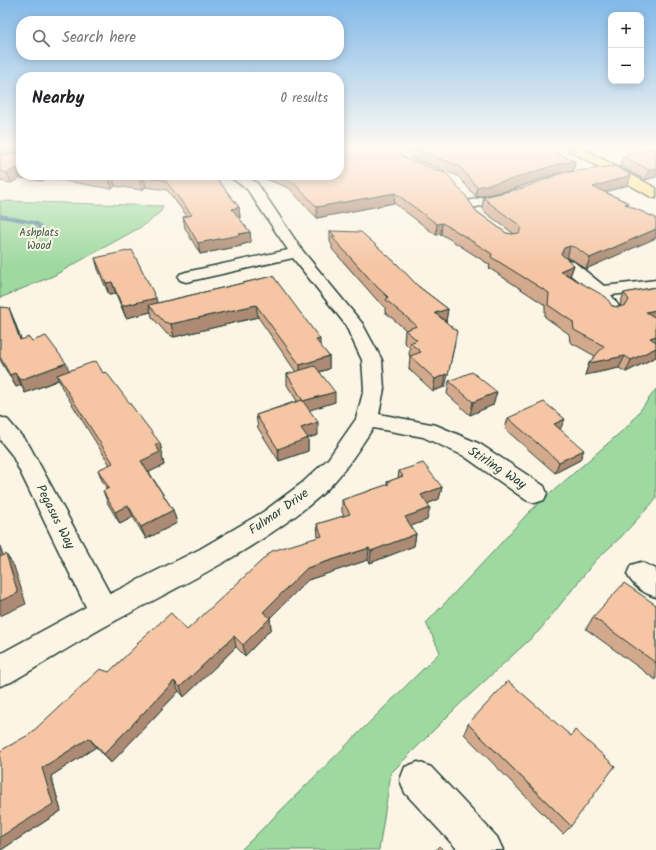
<!DOCTYPE html>
<html lang="en">
<head>
<meta charset="utf-8">
<style>
	:root { --surface:#fff; --page:#f6f6f6; --text:#202124; --muted:#757577; --line:#e0e0e0 }
	body { margin:0; font-family:Kalam,sans-serif; background:var(--page); color:var(--text) }
	.controls { position:absolute; right:12px; top:12px; display:grid; overflow:hidden; border-radius:8px; box-shadow:0 2px 10px #0003 }
	.controls button { width:36px; height:36px; display:grid; place-items:center; padding:0; border:0; border-bottom:1px solid var(--line); background:var(--surface); color:var(--text); font:20px sans-serif }
	.list { margin:0; padding:0; list-style:none }
	h2 { display:flex; justify-content:space-between; align-items:center; height:52px; margin:0; padding:0 16px; font-size:17px }
	h2 small { font-size:13px; font-weight:400; color:var(--muted) }
	.icon { flex:none; width:22px; height:22px; fill:none; stroke:currentColor; stroke-width:2; stroke-linecap:round; stroke-linejoin:round }
	.map { position:relative; flex:none; width:656px; height:850px; overflow:hidden }
	.search { position:absolute; background:var(--surface); box-shadow:0 2px 10px #0003; left:16px; top:16px; width:328px; height:44px; display:flex; align-items:center; gap:10px; box-sizing:border-box; padding:0 14px; border-radius:16px; color:var(--muted); font-size:15px }
	.panel { position:absolute; background:var(--surface); box-shadow:0 2px 10px #0003; left:16px; top:72px; width:328px; height:108px; border-radius:16px }
	.map>svg:first-child { display:block }
	.green { fill:#9ed9a0; stroke:#5e8b6a }
	.lines { fill:none; stroke-linecap:round; stroke-linejoin:round }
	.stream { fill:#5f8c9f; fill-rule:evenodd }
	.street-casing { stroke:#1f3d34; stroke-width:3 }
	.primary-casing { stroke:#1f3d34; stroke-width:3 }
	.street { fill:#fcf5e5; fill-rule:evenodd }
	.primary { fill:#fce080; fill-rule:evenodd }
	.wall { fill:#d3a98d; stroke:#1f3d34 }
	.shaded-wall { fill:#ac8a73; stroke:#1f3d34 }
	.building { fill:#f5c5a4; stroke:#1f3d34 }
	.labels { text-anchor:middle; dominant-baseline:central; stroke-width:4; stroke-linejoin:round; paint-order:stroke }
	.far-park-label { font-size:11px; fill:#385c4a; stroke:#fcf5e5 }
	.street-label { font-size:13px; fill:#1f3d34; stroke:#fcf5e5 }
</style>
</head>
<body>
<div class="map">
<svg width="656" height="850" viewBox="0 0 656 850">
	<rect width="100%" height="100%" fill="#fcf5e5"/>
	<filter id="ink" filterUnits="userSpaceOnUse"><feTurbulence type="fractalNoise" baseFrequency=".025" numOctaves="2"/><feDisplacementMap in="SourceGraphic" scale="8" xChannelSelector="R" yChannelSelector="G"/><feConvolveMatrix kernelMatrix="1 2 1 2 8 2 1 2 1" color-interpolation-filters="sRGB"/></filter>
	<g filter="url(#ink)">
		<g class="green">
			<path d="M 0,201 L 163,206 L 161,211 L 148,223 L 53,276 L 0,298 Z"/>
			<path d="M 656,389 L 656,499 L 620,538 L 596,560 L 539,631 L 461,703 L 391,773 L 379,850 L 241,850 L 440,652 L 426,623 L 492,553 L 528,513 L 630,424 Z"/>
		</g>
		<g class="lines">
			<path class="stream" d="M 0,214 L 38,222 L 53,237 L 48,238 L 34,224 L 0,218 Z"/>
			<g class="street-casing">
				<g id="street">
					<path d="M 227,175 L 244,175 L 257,183 L 302,250 L 362,323 L 382,360 L 384,389 L 379,414 L 436,425 L 480,444 L 544,486 L 547,493 L 544,500 L 535,503 L 526,500 L 464,456 L 423,437 L 373,428 C 356,453 341,478 319,497 C 258,549 185,583 115,621 C 80,640 46,662 11,682 L 0,686 L 0,654 L 86,607 L 12,455 L 0,440 L 0,417 L 8,420 L 29,445 L 110,594 L 200,549 L 263,512 L 302,483 L 328,459 L 356,419 L 364,389 L 362,360 L 345,324 L 293,258 L 186,282 L 180,280 L 178,277 L 180,274 L 186,272 L 288,250 L 247,189 Z"/>
					<path d="M 511,191 L 516,192 L 518,195 L 516,198 L 472,208 L 467,207 L 465,204 L 467,201 Z"/>
					<path d="M 567,259 L 573,261 L 604,286 L 656,280 L 656,290 L 611,295 L 623,312 L 620,316 L 614,317 L 608,316 L 594,294 L 561,267 L 559,264 L 561,261 Z"/>
					<path d="M 641,562 L 656,569 L 656,597 C 643,593 633,586 627,574 L 631,565 Z"/>
					<path d="M 418,762 L 431,767 L 497,837 L 503,850 L 458,850 L 405,793 L 400,780 L 405,767 Z"/>
				</g>
			</g>
			<g class="primary-casing">
				<path id="primary" d="M 567,148 L 582,148 L 656,188 L 656,198 L 651,197 L 569,150 Z"/>
			</g>
			<use href="#street" class="street"/>
			<use href="#primary" class="primary"/>
		</g>
		<g class="wall">
			<path d="M 0,148 L 21,148 L 21,175 L 214,175 L 239,207 L 240,218 L 239,218 L 250,232 L 251,242 L 241,245 L 241,246 L 200,254 L 185,228 L 183,217 L 187,216 L 167,190 L 146,187 L 142,190 L 115,186 L 112,189 L 48,178 L 42,181 L 20,178 L 11,183 L 0,181 L 0,155 L 19,153 L 0,154 Z"/>
			<path d="M 403,148 L 544,148 L 575,161 L 573,171 L 556,174 L 511,190 L 476,197 L 458,176 L 412,158 Z"/>
			<path d="M 656,148 L 656,177 L 645,180 L 620,166 L 623,156 Z"/>
			<path d="M 403,157 L 506,233 L 512,234 L 514,234 L 486,213 L 482,207 L 484,197 L 628,185 L 605,192 L 629,203 L 586,269 L 573,260 L 566,258 L 574,265 L 570,276 L 612,306 L 619,307 L 621,306 L 620,305 L 624,293 L 656,287 L 656,357 L 626,372 L 619,368 L 585,375 L 589,363 L 595,356 L 570,342 L 569,334 L 545,317 L 545,305 L 489,268 L 490,265 L 451,240 L 441,234 L 436,235 L 394,203 L 317,218 L 289,188 L 256,175 L 339,175 Z"/>
			<path d="M 330,231 L 418,286 L 448,309 L 446,321 L 455,343 L 445,388 L 444,387 L 433,391 L 409,369 L 410,356 L 409,355 L 410,348 L 404,342 L 405,330 L 406,330 L 385,312 L 385,307 L 377,300 L 332,249 L 332,245 L 330,242 Z"/>
			<path d="M 95,258 L 157,303 L 273,276 L 320,346 L 329,356 L 329,369 L 320,372 L 335,402 L 309,410 L 318,435 L 308,438 L 308,451 L 279,461 L 258,428 L 256,415 L 297,401 L 287,385 L 287,374 L 296,372 L 258,317 L 174,337 L 167,334 L 152,317 L 151,312 L 126,318 L 116,294 L 109,295 L 98,269 Z"/>
			<path d="M 0,307 L 9,308 L 14,320 L 21,340 L 32,341 L 69,371 L 103,373 L 163,455 L 162,456 L 164,465 L 149,472 L 173,510 L 177,523 L 146,539 L 133,517 L 120,524 L 108,504 L 103,491 L 107,489 L 103,483 L 98,470 L 110,465 L 62,388 L 59,380 L 25,393 L 21,385 L 16,387 L 0,360 Z"/>
			<path d="M 449,381 L 493,405 L 470,415 L 447,394 Z"/>
			<path d="M 508,418 L 561,430 L 580,460 L 555,473 L 505,429 Z"/>
			<path d="M 399,471 L 442,487 L 439,499 L 427,504 L 427,520 L 411,526 L 416,534 L 414,546 L 370,563 L 368,560 L 308,580 L 270,618 L 271,629 L 245,656 L 236,647 L 184,697 L 179,691 L 111,763 L 96,747 L 51,776 L 61,811 L 1,850 L 0,850 L 30,734 L 109,672 L 138,645 L 137,643 L 187,630 L 318,537 L 317,524 L 344,516 L 342,512 L 342,500 L 387,485 L 387,482 L 398,478 Z"/>
			<path d="M 656,605 L 656,680 L 586,629 L 593,617 Z"/>
			<path d="M 468,724 L 571,826 L 563,834 L 464,734 Z"/>
		</g>
		<g class="shaded-wall">
			<path d="M 575,161 L 573,171 L 556,174 L 511,190 L 476,197 L 477,187 L 558,164 Z"/>
			<path d="M 16,168 L 20,178 L 11,183 L 7,173 Z"/>
			<path d="M 656,168 L 656,177 L 645,180 L 649,170 Z"/>
			<path d="M 40,175 L 46,175 L 48,178 L 42,181 Z"/>
			<path d="M 631,175 L 628,185 L 590,197 L 593,187 Z"/>
			<path d="M 113,176 L 115,186 L 112,189 L 109,178 Z"/>
			<path d="M 144,177 L 146,187 L 142,190 L 140,180 Z"/>
			<path d="M 395,193 L 394,203 L 317,218 L 317,207 Z"/>
			<path d="M 239,207 L 240,218 L 233,219 L 232,209 Z"/>
			<path d="M 442,223 L 441,234 L 436,235 L 437,224 Z"/>
			<path d="M 656,229 L 656,238 L 586,269 L 590,258 Z"/>
			<path d="M 250,232 L 251,242 L 241,245 L 241,246 L 200,254 L 198,243 Z"/>
			<path d="M 570,246 L 567,258 L 561,260 L 561,254 L 564,248 Z"/>
			<path d="M 574,265 L 570,276 L 560,271 Z"/>
			<path d="M 112,282 L 116,294 L 109,295 L 106,283 Z"/>
			<path d="M 156,298 L 159,310 L 149,305 L 151,312 L 126,318 L 122,306 Z"/>
			<path d="M 256,305 L 258,317 L 174,337 L 171,324 Z"/>
			<path d="M 9,308 L 14,320 L 26,352 L 20,340 Z"/>
			<path d="M 448,309 L 446,321 L 435,313 Z"/>
			<path d="M 656,310 L 656,320 L 646,312 Z"/>
			<path d="M 656,336 L 656,345 L 650,338 Z"/>
			<path d="M 320,339 L 320,352 L 316,340 Z"/>
			<path d="M 656,348 L 656,357 L 626,372 L 631,360 Z"/>
			<path d="M 329,356 L 329,369 L 300,377 L 300,365 Z"/>
			<path d="M 625,356 L 619,368 L 585,375 L 589,363 Z"/>
			<path d="M 66,363 L 71,375 L 57,375 L 58,380 L 25,393 L 20,380 Z"/>
			<path d="M 15,373 L 21,385 L 16,387 L 10,375 Z"/>
			<path d="M 446,374 L 444,387 L 433,391 L 435,379 Z"/>
			<path d="M 335,392 L 335,402 L 304,412 L 303,401 Z"/>
			<path d="M 497,392 L 493,405 L 470,415 L 473,402 Z"/>
			<path d="M 565,419 L 560,430 L 554,424 Z"/>
			<path d="M 318,422 L 318,435 L 308,438 L 308,451 L 279,461 L 278,449 L 301,428 Z"/>
			<path d="M 160,443 L 163,455 L 162,456 L 164,465 L 145,474 L 141,461 L 155,445 Z"/>
			<path d="M 584,450 L 580,460 L 555,473 L 559,462 Z"/>
			<path d="M 442,487 L 439,499 L 419,507 L 421,495 Z"/>
			<path d="M 128,505 L 133,517 L 120,524 L 115,512 Z"/>
			<path d="M 430,508 L 427,520 L 403,529 L 405,517 Z"/>
			<path d="M 173,510 L 177,523 L 146,539 L 141,527 Z"/>
			<path d="M 416,534 L 414,546 L 370,563 L 371,551 Z"/>
			<path d="M 0,546 L 8,569 L 0,557 Z"/>
			<path d="M 369,548 L 368,560 L 308,580 L 270,618 L 271,629 L 245,656 L 243,645 L 263,612 L 307,568 Z"/>
			<path d="M 6,554 L 14,566 L 26,604 L 0,616 L 0,601 Z"/>
			<path d="M 234,636 L 236,647 L 184,697 L 180,687 Z"/>
			<path d="M 174,681 L 179,691 L 111,763 L 104,754 Z"/>
			<path d="M 89,738 L 96,747 L 51,776 L 61,811 L 1,850 L 0,850 L 0,837 L 42,768 Z"/>
		</g>
		<g class="building">
			<path d="M 19,148 L 21,148 L 21,169 L 16,168 L 7,173 L 0,171 L 0,155 L 19,153 Z"/>
			<path d="M 339,148 L 396,148 L 403,157 L 447,174 L 466,196 L 476,211 L 506,233 L 512,234 L 519,233 L 521,228 L 519,225 L 488,202 L 484,197 L 523,188 L 562,173 L 615,166 L 631,175 L 593,187 L 629,203 L 625,204 L 656,218 L 656,229 L 590,258 L 577,248 L 570,246 L 564,248 L 561,254 L 574,265 L 560,271 L 606,297 L 612,306 L 619,307 L 626,305 L 629,300 L 624,293 L 656,287 L 656,310 L 646,312 L 656,318 L 656,336 L 650,338 L 656,342 L 656,348 L 631,360 L 625,356 L 589,363 L 604,346 L 574,330 L 573,322 L 548,305 L 549,293 L 491,257 L 492,254 L 453,229 L 442,223 L 437,224 L 395,193 L 317,207 L 289,178 L 280,175 L 339,175 Z"/>
			<path d="M 412,148 L 544,148 L 575,161 L 558,164 L 513,179 L 477,187 L 459,166 Z"/>
			<path d="M 654,148 L 656,148 L 656,168 L 649,170 L 623,156 Z"/>
			<path d="M 87,175 L 214,175 L 239,207 L 232,209 L 250,232 L 239,234 L 240,235 L 198,243 L 183,217 L 192,215 L 165,180 L 144,177 L 140,180 L 113,176 L 109,178 Z"/>
			<path d="M 330,231 L 361,232 L 396,263 L 418,286 L 448,309 L 435,313 L 457,331 L 448,376 L 446,374 L 435,379 L 410,356 L 421,352 L 410,343 L 417,340 L 405,330 L 417,326 L 386,300 L 388,297 L 378,288 L 332,237 L 336,237 Z"/>
			<path d="M 132,250 L 156,298 L 122,306 L 112,282 L 106,283 L 95,258 Z"/>
			<path d="M 273,276 L 320,339 L 316,340 L 329,356 L 300,365 L 256,305 L 171,324 L 164,322 L 149,305 Z"/>
			<path d="M 0,307 L 9,308 L 20,340 L 29,337 L 32,341 L 46,336 L 66,363 L 20,380 L 15,373 L 10,375 L 0,357 Z"/>
			<path d="M 96,361 L 103,373 L 106,372 L 160,443 L 155,445 L 160,452 L 141,461 L 173,510 L 141,527 L 128,505 L 115,512 L 103,491 L 109,488 L 98,470 L 113,463 L 57,375 Z"/>
			<path d="M 315,366 L 335,392 L 303,401 L 287,374 Z"/>
			<path d="M 472,372 L 497,392 L 473,402 L 449,381 Z"/>
			<path d="M 302,400 L 318,422 L 301,428 L 308,438 L 278,449 L 256,415 Z"/>
			<path d="M 544,402 L 565,419 L 554,424 L 584,450 L 559,462 L 508,418 Z"/>
			<path d="M 423,463 L 442,487 L 421,495 L 430,508 L 405,517 L 416,534 L 371,551 L 369,548 L 307,568 L 263,612 L 270,618 L 243,645 L 234,636 L 180,687 L 174,681 L 104,754 L 89,738 L 42,768 L 53,804 L 0,837 L 0,751 L 30,734 L 100,669 L 109,672 L 138,644 L 137,643 L 171,613 L 187,630 L 272,551 L 322,536 L 317,524 L 350,514 L 342,500 L 389,484 L 387,482 L 403,476 L 399,471 Z"/>
			<path d="M 6,554 L 18,593 L 0,601 L 0,557 Z"/>
			<path d="M 624,583 L 656,605 L 656,663 L 593,617 Z"/>
			<path d="M 508,681 L 571,736 L 575,730 L 615,766 L 571,826 L 468,724 Z"/>
			<path d="M 439,846 L 443,850 L 436,850 Z"/>
		</g>
	</g>
	<linearGradient id="sky" x2="0" y2="1"><stop stop-color="#82b9e8"/><stop offset="0.55" stop-color="#fefaf3"/><stop offset="1" stop-color="#fefaf3" stop-opacity="0"/></linearGradient>
	<rect width="656" height="267" fill="url(#sky)"/>
	<g class="labels">
		<g class="far-park-label">
			<text x="39" y="233">Ashplats<tspan x="39" dy="13">Wood</tspan></text>
		</g>
		<g class="street-label">
			<text transform="translate(497 468) rotate(33)">Stirling Way</text>
			<text transform="translate(279 512) rotate(-35)">Fulmar Drive</text>
			<text transform="translate(55 517) rotate(63)">Pegasus Way</text>
		</g>
	</g>
</svg>
<div class="controls">
<button>+</button>
<button>−</button>
</div>
<div class="search"><svg class="icon" aria-label="search" viewBox="0 0 24 24"><circle cx="10" cy="10" r="6"/><path d="M15 15l6 6"/></svg>Search here</div>
<section class="panel">
<h2>Nearby<small>0 results</small></h2>
<ul class="list">
</ul>
</section>
</div>
</body>
</html>
